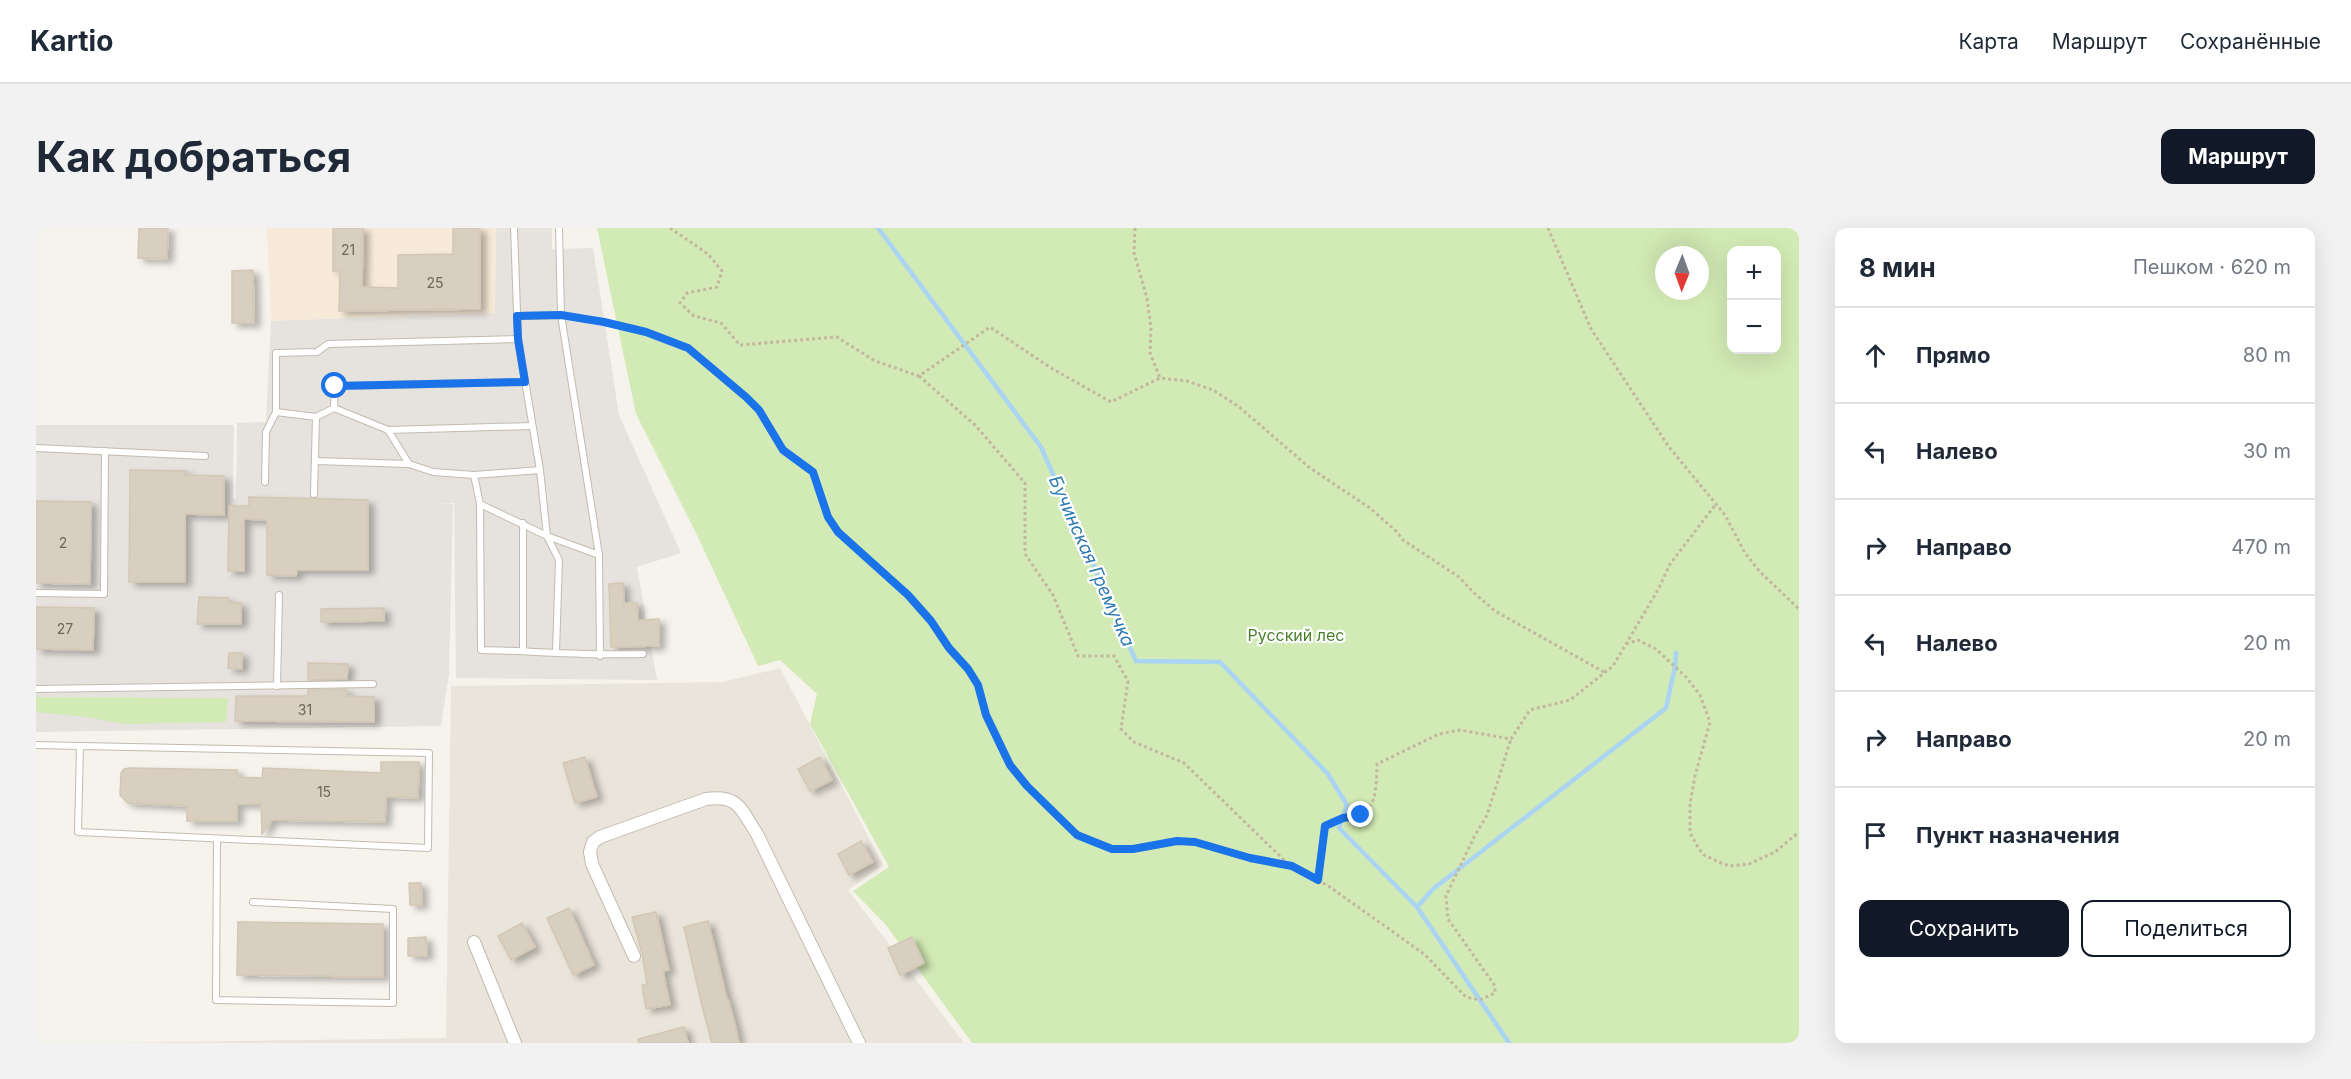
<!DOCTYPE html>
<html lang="ru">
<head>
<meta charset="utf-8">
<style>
	:root { --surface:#fff; --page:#f2f2f3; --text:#1f2937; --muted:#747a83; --line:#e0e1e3; --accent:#111827 }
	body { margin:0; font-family:Inter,sans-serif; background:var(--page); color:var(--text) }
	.controls { position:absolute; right:18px; top:18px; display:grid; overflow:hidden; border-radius:12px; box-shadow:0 6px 24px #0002 }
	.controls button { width:54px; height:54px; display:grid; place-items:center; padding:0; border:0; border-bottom:2px solid var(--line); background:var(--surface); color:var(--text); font:30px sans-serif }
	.compass { position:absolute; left:1619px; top:18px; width:54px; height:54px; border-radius:50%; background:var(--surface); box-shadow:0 6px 24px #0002; rotate:181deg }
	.stop { position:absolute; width:18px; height:18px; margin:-14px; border:4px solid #1a73e8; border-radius:50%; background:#fff }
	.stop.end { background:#1a73e8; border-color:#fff; box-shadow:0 2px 6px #0008 }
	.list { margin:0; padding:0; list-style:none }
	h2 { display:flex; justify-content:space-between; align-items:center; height:78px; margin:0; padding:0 24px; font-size:26px }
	h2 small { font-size:20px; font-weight:400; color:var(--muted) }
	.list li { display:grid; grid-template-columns:39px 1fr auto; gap:18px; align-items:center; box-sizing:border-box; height:96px; padding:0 24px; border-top:2px solid var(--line) }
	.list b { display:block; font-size:22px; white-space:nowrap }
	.list em { font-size:20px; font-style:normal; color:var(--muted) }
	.actions { display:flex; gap:12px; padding:18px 24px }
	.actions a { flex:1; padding:14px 0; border:2px solid var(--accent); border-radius:12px; text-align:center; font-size:21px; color:var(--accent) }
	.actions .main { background:var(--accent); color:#fff }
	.icon { flex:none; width:33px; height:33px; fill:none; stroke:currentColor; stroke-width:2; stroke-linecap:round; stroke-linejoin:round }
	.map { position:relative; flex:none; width:1763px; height:815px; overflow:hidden; border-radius:12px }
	header { display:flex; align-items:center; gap:36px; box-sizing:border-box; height:84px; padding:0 30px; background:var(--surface); border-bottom:2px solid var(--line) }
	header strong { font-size:28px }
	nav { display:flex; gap:33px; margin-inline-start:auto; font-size:21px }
	.intro { display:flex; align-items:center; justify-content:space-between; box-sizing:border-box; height:144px; padding:0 36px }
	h1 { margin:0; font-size:42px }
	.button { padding:15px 27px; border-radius:12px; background:var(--accent); color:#fff; font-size:21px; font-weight:700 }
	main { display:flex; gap:36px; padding:0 36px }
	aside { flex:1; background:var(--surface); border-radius:12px; box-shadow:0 6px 24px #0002 }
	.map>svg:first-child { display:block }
	.residential { fill:#eae5da }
	.commercial { fill:#f7ead8 }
	.industrial { fill:#e6e2dd }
	.green { fill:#d2eab5; fill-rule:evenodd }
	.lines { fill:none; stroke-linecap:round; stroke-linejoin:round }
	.stream { stroke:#a9d4f2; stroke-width:4.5 }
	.building { fill:#d8cfc1; stroke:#d3c7b4; stroke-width:1.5; filter:url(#shadow) }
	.service-casing { stroke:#c2bbae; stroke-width:8 }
	.minor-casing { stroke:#c2bbae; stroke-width:14 }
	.path { stroke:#c4b79f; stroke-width:3; stroke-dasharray:3 3; stroke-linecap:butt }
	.service { stroke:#fff; stroke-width:6 }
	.minor { stroke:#fff; stroke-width:12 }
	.route { stroke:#1a73e8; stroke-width:8 }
	.labels { text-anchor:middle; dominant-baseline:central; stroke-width:4.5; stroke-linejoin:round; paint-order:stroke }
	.number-label { font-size:14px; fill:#6e675b }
	.park-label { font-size:16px; fill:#4a7f2a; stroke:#fff }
	.water-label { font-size:18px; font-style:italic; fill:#2e7ab2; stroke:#fff }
</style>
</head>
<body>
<header>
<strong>Kartio</strong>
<nav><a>Карта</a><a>Маршрут</a><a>Сохранённые</a></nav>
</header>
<div class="intro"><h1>Как добраться</h1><a class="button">Маршрут</a></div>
<main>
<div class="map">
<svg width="1763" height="815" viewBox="0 0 1763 815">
	<defs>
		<filter id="shadow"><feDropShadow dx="6" dy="4" stdDeviation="3" flood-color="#0004"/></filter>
	</defs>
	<rect width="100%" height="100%" fill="#f6f3ec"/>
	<path class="residential" d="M 744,440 L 847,637 L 812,662 L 928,815 L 72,815 L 410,810 L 415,458 L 687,454 Z"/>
	<path class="commercial" d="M 231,0 L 460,0 L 459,85 L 235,93 Z"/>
	<path class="industrial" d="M 460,0 L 516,0 L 516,21 L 557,20 L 583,187 L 645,325 L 601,339 L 621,452 L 420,450 L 418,275 L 403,275 L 417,276 L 413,446 L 405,498 L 0,504 L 0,197 L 198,197 L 197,271 L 200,271 L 201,195 L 230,194 L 235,93 L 459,85 Z"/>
	<g class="green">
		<path d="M 561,0 L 1763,0 L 1763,815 L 936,815 L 850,697 L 817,663 L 853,639 L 774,496 L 781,466 L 744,432 L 722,438 L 660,305 L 600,186 ZM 1696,22 L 1740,22 L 1740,122 L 1696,122 ZM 1628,27 L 1664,27 L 1664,63 L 1628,63 Z"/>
		<path d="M 0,469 L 192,470 L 190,494 L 90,496 L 49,489 L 0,484 Z"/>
	</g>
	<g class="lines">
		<g class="stream">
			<path d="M 842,0 L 1005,219 L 1100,433 L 1184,434 L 1292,546 L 1311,577 L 1303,600 L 1381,679 L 1473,815"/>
			<path d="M 1381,679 L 1397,661 L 1630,480 L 1639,439 L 1640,425"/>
		</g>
	</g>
	<g class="building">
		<path d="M 103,0 L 132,0 L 131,31 L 102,30 Z"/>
		<path d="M 297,0 L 327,0 L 326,59 L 362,60 L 362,27 L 417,26 L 417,0 L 444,0 L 444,81 L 303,83 L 304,43 L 297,43 Z"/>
		<path d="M 217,42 L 218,95 L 196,95 L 196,43 Z"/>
		<path d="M 94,242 L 150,243 L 149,247 L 188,248 L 188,287 L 149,286 L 149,354 L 93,354 Z"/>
		<path d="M 213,269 L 332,272 L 332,342 L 261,342 L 260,348 L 231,347 L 231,292 L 208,291 L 208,343 L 192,343 L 193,278 L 213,278 Z"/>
		<path d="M 0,273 L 55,274 L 54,356 L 0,355 Z"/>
		<path d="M 587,355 L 588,375 L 601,375 L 602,392 L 623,391 L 623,418 L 575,419 L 573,356 Z"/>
		<path d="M 163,369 L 192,370 L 192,374 L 205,375 L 205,396 L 161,396 Z"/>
		<path d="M 0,379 L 58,380 L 57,422 L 0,421 Z"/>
		<path d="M 348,380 L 348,393 L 285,394 L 285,381 Z"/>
		<path d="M 193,425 L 206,425 L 206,441 L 192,440 Z"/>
		<path d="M 272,435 L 312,436 L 311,451 L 272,452 Z"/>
		<path d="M 272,462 L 311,462 L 311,468 L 338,469 L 338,494 L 199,493 L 200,468 L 272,468 Z"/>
		<path d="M 549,529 L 561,569 L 539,575 L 527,535 Z"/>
		<path d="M 784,529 L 796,552 L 774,563 L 762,541 Z"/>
		<path d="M 345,534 L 383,534 L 382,570 L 350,569 L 349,594 L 236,592 L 226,606 L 225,576 L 201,576 L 201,593 L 151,593 L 151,578 L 92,575 L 84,567 L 85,545 L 88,541 L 94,540 L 201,542 L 202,549 L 226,550 L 227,540 L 345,545 Z"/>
		<path d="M 825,613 L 837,634 L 813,647 L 802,626 Z"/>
		<path d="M 373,655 L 385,655 L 386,677 L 374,677 Z"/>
		<path d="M 533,680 L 558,737 L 537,747 L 511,690 Z"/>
		<path d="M 620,684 L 633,742 L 627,743 L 634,777 L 610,781 L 606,757 L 611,756 L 606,725 L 596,689 Z"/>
		<path d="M 672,693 L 691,771 L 692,771 L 699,796 L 703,815 L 676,815 L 666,778 L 648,699 Z"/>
		<path d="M 202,694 L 347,696 L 347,749 L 201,747 Z"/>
		<path d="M 486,695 L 499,719 L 475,732 L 462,708 Z"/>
		<path d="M 390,709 L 391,728 L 372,728 L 372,710 Z"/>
		<path d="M 876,709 L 888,735 L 864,747 L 852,720 Z"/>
		<path d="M 648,799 L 652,815 L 603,815 L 602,811 Z"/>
	</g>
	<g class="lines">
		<g class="service-casing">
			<g id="service">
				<path d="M 478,0 L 482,111 L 504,242 L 511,308 L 523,332 L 520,423"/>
				<path d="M 523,0 L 525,87 L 563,327 L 564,428"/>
				<path d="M 481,88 L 525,87"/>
				<path d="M 240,184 L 280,189 L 278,266"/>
				<path d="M 280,189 L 298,180"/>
				<path d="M 352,202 L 496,198"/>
				<path d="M 0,220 L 169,228"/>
				<path d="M 279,233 L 373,236 L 397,244 L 438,247 L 504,242"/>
				<path d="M 373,236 L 352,202 L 298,180 L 299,158 L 489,154"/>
				<path d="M 438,247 L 444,276 L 511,308 L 563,327"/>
				<path d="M 229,254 L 230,204 L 240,184 L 240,125 L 281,124 L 292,116 L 482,111"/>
				<path d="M 444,276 L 445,422 C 499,423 553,428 607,426"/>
				<path d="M 487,295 L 487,423"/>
				<path d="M 0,365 L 68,366 L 69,223"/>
				<path d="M 241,458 L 243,367"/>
				<path d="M 0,461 L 337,456"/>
				<path d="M 0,517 L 44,518 L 393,525 L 392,620 L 42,604 L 44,518"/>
				<path d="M 181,611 L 180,772 L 357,775 L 357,681 L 217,674"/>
			</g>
		</g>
		<g class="minor-casing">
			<g id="minor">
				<path d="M 438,714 L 479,815"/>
				<path d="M 598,728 L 556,636 L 554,624 L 557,614 L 564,609 L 670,571 C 703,566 705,582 721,606 L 823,815"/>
			</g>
		</g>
		<g class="path">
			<path d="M 634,0 L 672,26 L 686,43 L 681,59 L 651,65 L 644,75 L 658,88 L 685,95 L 704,117 L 801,109 L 839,133 L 883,148 L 954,99 L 1015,140 L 1075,174 L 1124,150 L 1151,153 L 1177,162 L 1202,178 L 1274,240 L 1334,280 L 1360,303 L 1367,312 L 1423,349 L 1438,365 L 1459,383 L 1568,444"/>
			<path d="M 1099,0 L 1098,25 L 1111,70 L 1115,100 L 1114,125 L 1124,150"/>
			<path d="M 1512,0 L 1555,101 L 1633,219 L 1689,287 L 1709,325 L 1724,344 L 1763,381"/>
			<path d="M 533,89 L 568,94 L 610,104 L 652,120 L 710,169 L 723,182 L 747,222 L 777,244 L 792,289 L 802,304 L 872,367 L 895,393 L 913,420 L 932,441 L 942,457 L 949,487 L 974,537 L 984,552 L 1041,607 L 1076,621 L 1097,621 L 1141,613 L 1159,614 L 1214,630 L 1254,637"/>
			<path d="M 883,148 L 939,197 L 989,255 L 989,326 L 1017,367 L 1042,428 L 1078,428 L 1092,453 L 1085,501 L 1098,514 L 1148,535 L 1250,634 L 1294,659 L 1388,726 L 1430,769 L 1444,772 L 1459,765 L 1459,758 L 1412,691 L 1410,668 L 1438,609 L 1451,587 L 1475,511"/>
			<path d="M 1590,416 L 1602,412 L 1620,421 L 1650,449 L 1664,467 L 1674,494 L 1659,548 L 1654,576 L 1654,605 L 1663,621 L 1668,627 L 1685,635 L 1694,638 L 1713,636 L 1739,624 L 1763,604"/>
			<path d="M 1282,651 L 1289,598 C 1333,579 1340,592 1341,536 L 1403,506 L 1424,502 L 1475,511 L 1494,482 L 1534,472 L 1577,438 L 1623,360 L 1634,336 L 1680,276"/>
		</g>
		<use href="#service" class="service"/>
		<use href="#minor" class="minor"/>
	</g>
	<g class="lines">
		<path class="route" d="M 299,158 L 489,154 L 482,111 L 481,88 L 525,87 L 568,94 L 610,104 L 652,120 L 710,169 L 723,182 L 747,222 L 777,244 L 792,289 L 802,304 L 872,367 L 895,393 L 913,420 L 932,441 L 942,457 L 950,487 L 974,537 L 991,558 L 1041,607 L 1076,621 L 1097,621 L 1141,613 L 1159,614 L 1214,630 L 1256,638 L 1282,652 L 1289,598 L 1307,590 L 1325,587"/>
	</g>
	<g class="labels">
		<g class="number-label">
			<text x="312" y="21">21</text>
			<text x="399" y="54">25</text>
			<text x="27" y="314">2</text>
			<text x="29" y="400">27</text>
			<text x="269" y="481">31</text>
			<text x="288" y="563">15</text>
		</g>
		<g class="park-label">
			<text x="1260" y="407">Русский лес</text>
		</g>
		<g class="water-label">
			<text transform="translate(1056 333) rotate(66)">Бучинская Гремучка</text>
		</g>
	</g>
</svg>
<div class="controls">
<button>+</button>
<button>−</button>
</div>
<svg class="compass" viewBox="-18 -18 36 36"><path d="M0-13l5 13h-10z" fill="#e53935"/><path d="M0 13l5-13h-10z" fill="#747a83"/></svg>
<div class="stop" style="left:299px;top:158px"></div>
<div class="stop end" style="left:1325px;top:587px"></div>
</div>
<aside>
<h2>8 мин<small>Пешком · 620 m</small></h2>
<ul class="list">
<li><svg class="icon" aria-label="ahead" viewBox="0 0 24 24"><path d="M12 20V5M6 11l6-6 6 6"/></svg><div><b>Прямо</b></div><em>80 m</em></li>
<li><svg class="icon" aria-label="left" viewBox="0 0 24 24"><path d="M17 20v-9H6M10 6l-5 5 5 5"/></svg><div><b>Налево</b></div><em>30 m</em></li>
<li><svg class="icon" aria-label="right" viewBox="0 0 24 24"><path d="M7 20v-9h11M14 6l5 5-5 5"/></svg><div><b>Направо</b></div><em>470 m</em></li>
<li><svg class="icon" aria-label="left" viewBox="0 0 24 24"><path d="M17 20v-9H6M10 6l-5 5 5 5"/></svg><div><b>Налево</b></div><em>20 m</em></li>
<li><svg class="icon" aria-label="right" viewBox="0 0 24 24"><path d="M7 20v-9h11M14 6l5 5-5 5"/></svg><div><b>Направо</b></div><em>20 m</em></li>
<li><svg class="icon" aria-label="arrive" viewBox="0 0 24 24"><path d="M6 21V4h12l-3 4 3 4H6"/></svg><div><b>Пункт назначения</b></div></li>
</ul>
<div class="actions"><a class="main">Сохранить</a><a>Поделиться</a></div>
</aside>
</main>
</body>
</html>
